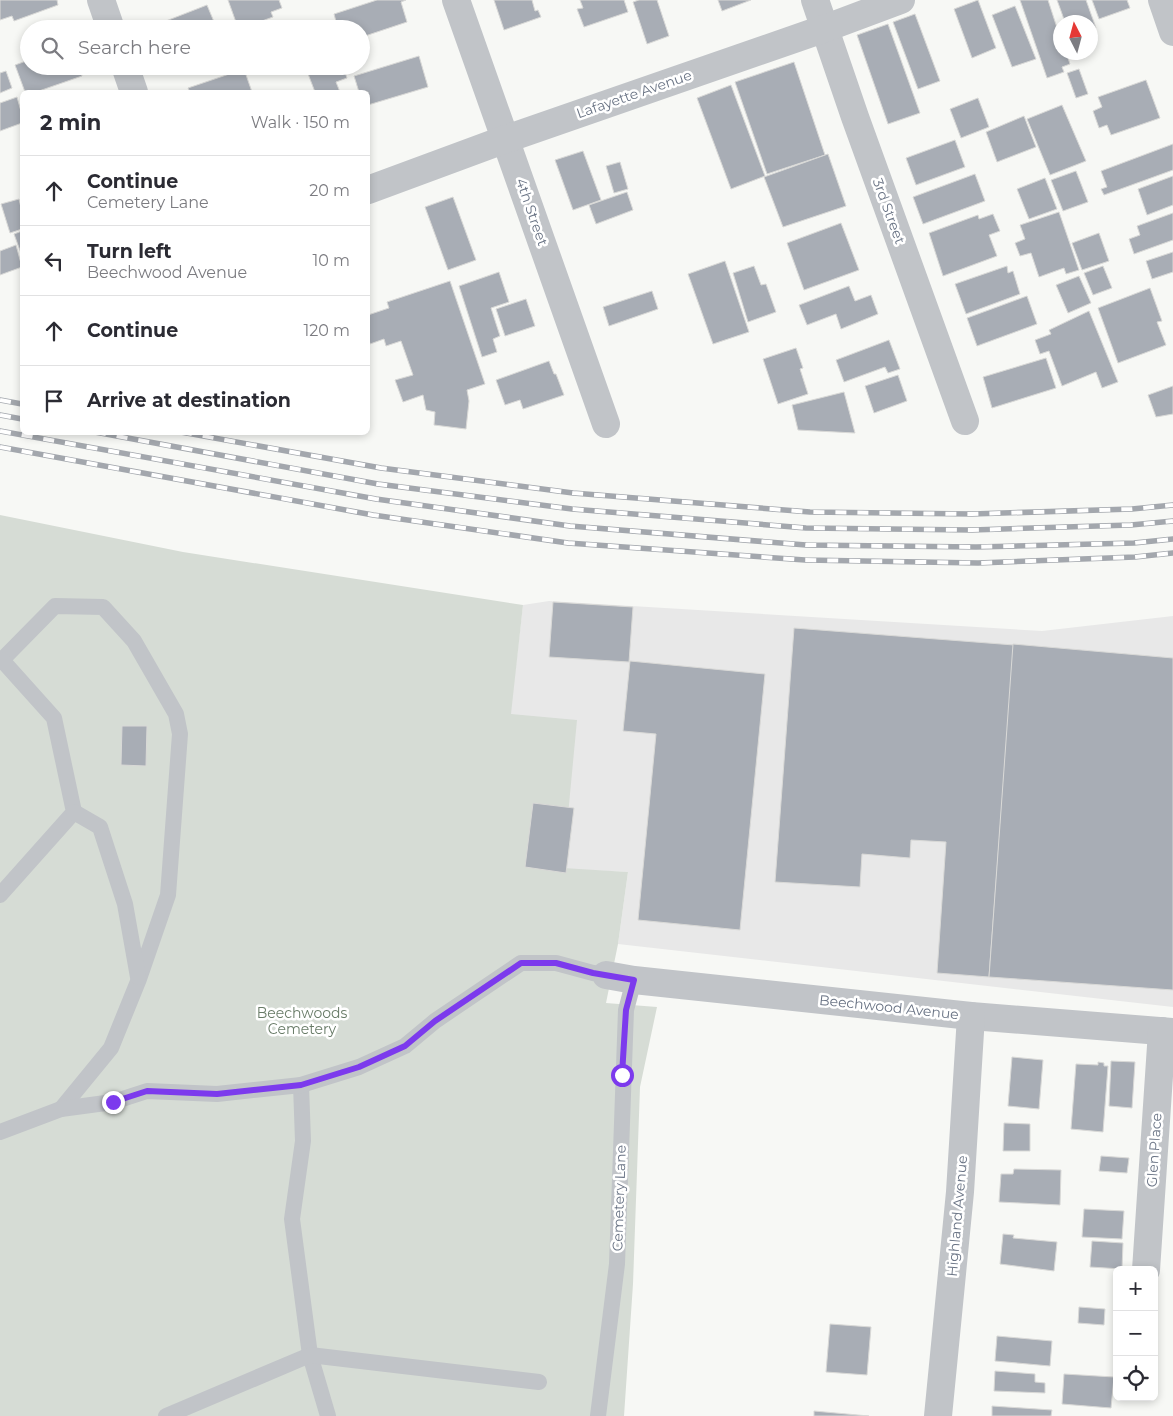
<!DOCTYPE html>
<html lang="en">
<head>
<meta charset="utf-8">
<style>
	:root { --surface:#fff; --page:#f2f2f3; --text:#2b2b33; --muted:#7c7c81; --line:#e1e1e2 }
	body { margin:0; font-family:Montserrat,sans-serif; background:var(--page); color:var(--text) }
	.controls { position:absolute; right:15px; bottom:15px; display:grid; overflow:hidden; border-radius:8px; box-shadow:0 2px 8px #0003 }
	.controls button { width:45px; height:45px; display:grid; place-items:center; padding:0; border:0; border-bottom:1px solid var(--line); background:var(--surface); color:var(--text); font:25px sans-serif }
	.compass { position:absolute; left:1053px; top:15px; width:45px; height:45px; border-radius:50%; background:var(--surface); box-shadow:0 2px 8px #0003; rotate:354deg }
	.stop { position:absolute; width:15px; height:15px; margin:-11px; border:4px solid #7c3aed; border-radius:50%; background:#fff }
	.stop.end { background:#7c3aed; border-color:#fff; box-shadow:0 1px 5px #0008 }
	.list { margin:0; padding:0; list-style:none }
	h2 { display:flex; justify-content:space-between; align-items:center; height:65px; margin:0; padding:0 20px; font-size:21px }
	h2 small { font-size:16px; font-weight:400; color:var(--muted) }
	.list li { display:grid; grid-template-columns:32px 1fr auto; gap:15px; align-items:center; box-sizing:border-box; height:70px; padding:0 20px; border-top:1px solid var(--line) }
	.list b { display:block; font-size:19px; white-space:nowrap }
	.list p { margin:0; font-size:16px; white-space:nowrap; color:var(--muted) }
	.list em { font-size:16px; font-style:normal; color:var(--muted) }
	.icon { flex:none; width:28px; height:28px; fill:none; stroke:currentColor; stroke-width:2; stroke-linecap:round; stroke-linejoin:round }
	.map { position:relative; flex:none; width:1173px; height:1416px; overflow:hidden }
	.search { position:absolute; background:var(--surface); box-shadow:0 2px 8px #0003; left:20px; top:20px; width:350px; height:55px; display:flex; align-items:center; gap:12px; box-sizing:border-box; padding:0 18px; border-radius:28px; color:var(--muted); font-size:19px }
	.panel { position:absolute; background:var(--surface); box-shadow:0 2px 8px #0003; left:20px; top:90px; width:350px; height:345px; border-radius:8px }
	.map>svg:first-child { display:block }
	.built { fill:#e8e8e8 }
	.green { fill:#d6dcd5 }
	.building { fill:#a8adb5; stroke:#d9d9d7 }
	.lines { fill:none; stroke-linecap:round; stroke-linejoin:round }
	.service { stroke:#c1c4c8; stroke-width:16 }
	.minor { stroke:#c1c4c8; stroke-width:28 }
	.tertiary { stroke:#c1c4c8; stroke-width:28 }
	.rail-casing { stroke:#a3a7ad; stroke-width:5.5 }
	.rail { stroke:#fff; stroke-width:4; stroke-dasharray:11; stroke-linecap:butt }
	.route { stroke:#7c3aed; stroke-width:6 }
	.labels { text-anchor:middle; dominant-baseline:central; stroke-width:5; stroke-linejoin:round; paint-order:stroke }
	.street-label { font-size:14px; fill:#697384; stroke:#fff }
	.park-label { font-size:14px; fill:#687b67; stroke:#fff }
</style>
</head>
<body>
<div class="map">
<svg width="1173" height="1416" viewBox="0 0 1173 1416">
	<rect width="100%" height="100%" fill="#f7f8f5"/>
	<path class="built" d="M 549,601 L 1042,631 L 1173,616 L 1173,1007 L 618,944 L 628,872 L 563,869 L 510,715 L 523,605 Z"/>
	<path class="green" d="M 0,515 L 183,552 L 523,605 L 511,714 L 577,720 L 563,868 L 628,872 L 618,944 L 606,1003 L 657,1007 L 640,1087 L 633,1284 L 624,1416 L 0,1416 Z"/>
	<g class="building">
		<path d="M 0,0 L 57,0 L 58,5 L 14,21 L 12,16 L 0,20 Z"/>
		<path d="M 228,0 L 279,0 L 282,8 L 271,12 L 273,17 L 248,26 L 246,22 L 237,25 Z"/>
		<path d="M 377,0 L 406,0 L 401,2 L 407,22 L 365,36 L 366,39 L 361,41 L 361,29 L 338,29 L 334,14 Z"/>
		<path d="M 494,0 L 532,0 L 535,11 L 538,10 L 541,17 L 504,30 Z"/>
		<path d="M 580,0 L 624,0 L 628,12 L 584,27 L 577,9 L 583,8 Z"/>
		<path d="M 639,0 L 657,0 L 669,36 L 647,44 L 633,2 Z"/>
		<path d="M 718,0 L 751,0 L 722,11 Z"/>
		<path d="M 978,0 L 996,48 L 972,58 L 954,9 Z"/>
		<path d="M 1020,0 L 1048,0 L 1060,37 L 1060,52 L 1066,52 L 1070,64 L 1062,67 L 1064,72 L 1047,78 Z"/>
		<path d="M 1057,0 L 1086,0 L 1096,28 L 1090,30 L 1090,22 L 1065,22 Z"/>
		<path d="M 1092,0 L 1127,0 L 1130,8 L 1099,19 Z"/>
		<path d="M 207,5 L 217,29 L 148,29 L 148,28 Z"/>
		<path d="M 1015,6 L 1036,59 L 1012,67 L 992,15 Z"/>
		<path d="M 915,14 L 940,81 L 918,89 L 893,22 Z"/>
		<path d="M 888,24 L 920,113 L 888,124 L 857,35 Z"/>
		<path d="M 419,56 L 428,87 L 368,105 L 368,92 L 359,92 L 354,76 Z"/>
		<path d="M 29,60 L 29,66 L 79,66 L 82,76 L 36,92 L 25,92 L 15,65 Z"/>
		<path d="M 794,62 L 825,155 L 767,174 L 735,82 Z"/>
		<path d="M 305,66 L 343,66 L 347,78 L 336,82 L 340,92 L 315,92 Z"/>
		<path d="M 244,69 L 252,92 L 190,92 L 188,88 Z"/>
		<path d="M 1079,69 L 1088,94 L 1076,98 L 1067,73 Z"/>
		<path d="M 6,71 L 12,88 L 0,93 L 0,73 Z"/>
		<path d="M 1146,80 L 1160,118 L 1111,135 L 1107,125 L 1099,128 L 1093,111 L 1102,107 L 1098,97 Z"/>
		<path d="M 731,85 L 765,176 L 731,189 L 697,98 Z"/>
		<path d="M 17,97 L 22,115 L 22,123 L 0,131 L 0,103 Z"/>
		<path d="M 978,98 L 989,127 L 961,138 L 950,109 Z"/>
		<path d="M 1062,105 L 1086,161 L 1050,175 L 1027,119 Z"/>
		<path d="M 1024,116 L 1036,147 L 997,162 L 986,132 Z"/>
		<path d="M 955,140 L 965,167 L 916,185 L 906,158 Z"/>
		<path d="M 1173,144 L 1173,170 L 1104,195 L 1101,189 L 1107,187 L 1101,171 Z"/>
		<path d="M 583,151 L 601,200 L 573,210 L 555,160 Z"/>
		<path d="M 828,154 L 846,206 L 783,227 L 764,177 Z"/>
		<path d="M 620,162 L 628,189 L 614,193 L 606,166 Z"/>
		<path d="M 1076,171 L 1088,202 L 1063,211 L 1051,180 Z"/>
		<path d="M 975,174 L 985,201 L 923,224 L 913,197 Z"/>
		<path d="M 1173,176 L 1173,205 L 1147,215 L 1138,189 Z"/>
		<path d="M 1045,178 L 1057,209 L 1029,219 L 1017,189 Z"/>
		<path d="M 627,192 L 633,210 L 596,224 L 589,205 Z"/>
		<path d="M 453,197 L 476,260 L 448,270 L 425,207 Z"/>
		<path d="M 19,199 L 22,212 L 22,229 L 10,233 L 1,204 Z"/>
		<path d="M 1059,212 L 1079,270 L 1066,274 L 1064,268 L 1039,277 L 1031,253 L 1020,256 L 1015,243 L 1025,239 L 1020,225 Z"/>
		<path d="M 1173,213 L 1173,240 L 1134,254 L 1129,239 L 1140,235 L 1137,226 Z"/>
		<path d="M 993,214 L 1000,231 L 989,235 L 997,256 L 943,276 L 929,233 L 978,215 L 979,219 Z"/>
		<path d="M 841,223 L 859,270 L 804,290 L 787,243 Z"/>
		<path d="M 22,231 L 22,256 L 14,234 Z"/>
		<path d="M 1099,233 L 1109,261 L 1082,270 L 1072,243 Z"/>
		<path d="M 16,245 L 22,267 L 0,275 L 0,251 Z"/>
		<path d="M 1173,252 L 1173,272 L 1152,279 L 1146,261 Z"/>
		<path d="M 725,261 L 749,332 L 713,344 L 688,274 Z"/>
		<path d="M 754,266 L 761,285 L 766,284 L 776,312 L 748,322 L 733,273 Z"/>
		<path d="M 1007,266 L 1008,273 L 1013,271 L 1020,294 L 966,314 L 955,284 Z"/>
		<path d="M 1103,266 L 1112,288 L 1093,295 L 1084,273 Z"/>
		<path d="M 499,272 L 509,302 L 491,308 L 500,336 L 493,339 L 497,352 L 482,357 L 459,286 Z"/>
		<path d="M 1079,276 L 1091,303 L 1068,313 L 1056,285 Z"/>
		<path d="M 450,281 L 485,384 L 467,390 L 469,401 L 466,429 L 434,425 L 435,412 L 426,410 L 423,395 L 403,402 L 395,380 L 413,375 L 401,341 L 386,346 L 384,339 L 370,344 L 368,335 L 368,315 L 389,308 L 387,302 Z"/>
		<path d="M 849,286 L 855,301 L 871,295 L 878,314 L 841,329 L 836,314 L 807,325 L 799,305 Z"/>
		<path d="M 1150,288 L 1162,321 L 1157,322 L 1166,345 L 1118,363 L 1098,308 Z"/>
		<path d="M 652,291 L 658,309 L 609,326 L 603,307 Z"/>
		<path d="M 1027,296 L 1037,324 L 977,346 L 967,318 Z"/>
		<path d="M 526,299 L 535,326 L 505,336 L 496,309 Z"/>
		<path d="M 1089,311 L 1118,382 L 1102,388 L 1096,372 L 1062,386 L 1049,351 L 1040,354 L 1035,340 L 1051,334 L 1049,330 Z"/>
		<path d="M 889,340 L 900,369 L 888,373 L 885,367 L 844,382 L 836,360 Z"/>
		<path d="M 796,348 L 803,368 L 800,369 L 808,394 L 778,404 L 763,359 Z"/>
		<path d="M 1046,358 L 1056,388 L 992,408 L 983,377 Z"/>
		<path d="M 549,361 L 554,374 L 556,374 L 564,395 L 523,409 L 520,400 L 505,405 L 496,380 Z"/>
		<path d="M 898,375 L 907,401 L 874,413 L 865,386 Z"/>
		<path d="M 1173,386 L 1173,414 L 1156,417 L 1148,395 Z"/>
		<path d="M 844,392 L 855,433 L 798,430 L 792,405 Z"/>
		<path d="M 553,602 L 633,607 L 629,662 L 549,657 Z"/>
		<path d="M 794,628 L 1014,645 L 989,977 L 937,973 L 946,842 L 911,840 L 910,858 L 862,854 L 860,887 L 775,882 Z"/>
		<path d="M 1013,644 L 1173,658 L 1173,990 L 989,977 Z"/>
		<path d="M 630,661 L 765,674 L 740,930 L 638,920 L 656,734 L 623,731 Z"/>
		<path d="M 122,726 L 147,726 L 146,766 L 121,765 Z"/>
		<path d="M 533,803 L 574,808 L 566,873 L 525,867 Z"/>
		<path d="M 1012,1057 L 1043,1060 L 1039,1109 L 1008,1106 Z"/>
		<path d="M 1111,1061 L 1135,1062 L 1132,1108 L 1109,1106 Z"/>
		<path d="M 1098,1062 L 1104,1063 L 1104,1066 L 1108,1066 L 1103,1132 L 1071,1129 L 1076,1064 L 1098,1065 Z"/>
		<path d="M 1004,1123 L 1030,1124 L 1030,1151 L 1003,1151 Z"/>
		<path d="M 1101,1156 L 1129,1158 L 1127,1173 L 1099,1171 Z"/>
		<path d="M 1014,1169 L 1061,1170 L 1060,1205 L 999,1202 L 1001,1174 L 1013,1174 Z"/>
		<path d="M 1084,1209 L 1124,1211 L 1122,1239 L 1082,1237 Z"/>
		<path d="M 1003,1234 L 1014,1235 L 1013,1238 L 1057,1242 L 1054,1271 L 1000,1264 Z"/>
		<path d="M 1092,1241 L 1123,1243 L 1122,1269 L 1090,1267 Z"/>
		<path d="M 1079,1307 L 1105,1309 L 1104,1325 L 1078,1323 Z"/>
		<path d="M 830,1324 L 871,1327 L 867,1375 L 826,1372 Z"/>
		<path d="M 997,1336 L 1052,1341 L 1050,1366 L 995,1361 Z"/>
		<path d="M 995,1371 L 1035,1374 L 1035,1382 L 1045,1383 L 1045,1393 L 994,1391 Z"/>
		<path d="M 1064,1374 L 1114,1377 L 1111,1408 L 1062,1404 Z"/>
		<path d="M 992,1406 L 1052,1410 L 1051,1416 L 992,1416 Z"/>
		<path d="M 814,1411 L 869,1416 L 814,1416 Z"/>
	</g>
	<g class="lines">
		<g class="service">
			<path d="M 2,660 L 55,606 L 103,607 L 134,641 L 176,714 L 180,734 L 168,895 L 139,979 L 111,1048 L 61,1109"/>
			<path d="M 0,662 L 2,660 L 54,718 L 74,812 L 0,895"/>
			<path d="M 74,812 L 100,827 L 125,904 L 138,977"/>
			<path d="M 301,1085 L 303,1141 L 292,1219 L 310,1355 L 328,1416"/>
			<path d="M 0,1132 L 61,1109 L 113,1102 L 147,1091 L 217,1094 L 301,1085 L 359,1067 L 405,1046 L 435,1021 L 521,963 L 556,963 L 593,973 L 606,975"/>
			<path d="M 166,1416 L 310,1355 L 539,1382"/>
			<path d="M 598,1416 L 617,1264 L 626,1010 L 634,980"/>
		</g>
		<g class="minor">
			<path d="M 101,0 L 111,29"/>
			<path d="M 456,0 L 606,424"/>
			<path d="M 815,0 L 855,117 L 965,421"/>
			<path d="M 125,66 L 134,92"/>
			<path d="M 368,190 L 506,139 L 826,28 L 901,0"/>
			<path d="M 606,975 L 634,980 L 971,1016 L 1173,1032"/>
			<path d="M 1146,1270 L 1162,1031"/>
			<path d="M 938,1416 L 960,1192 L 971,1016"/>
		</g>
		<path class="tertiary" d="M 1162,0 L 1173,32"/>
		<g class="rail-casing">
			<g id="rail">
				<path d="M 0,400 L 22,404"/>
				<path d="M 0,415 L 22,419"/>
				<path d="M 0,431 L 376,499 L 570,526 L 806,545 L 976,547 L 1134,543 L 1173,539"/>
				<path d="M 95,432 L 378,484 L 572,509 L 806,528 L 972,530 L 1131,525 L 1173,521"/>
				<path d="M 181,432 L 381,468 L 573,493 L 810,512 L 972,514 L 1132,509 L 1173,505"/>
				<path d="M 0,447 L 373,515 L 568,543 L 805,560 L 978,563 L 1135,557 L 1173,553"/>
			</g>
		</g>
		<use href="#rail" class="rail"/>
	</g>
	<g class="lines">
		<path class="route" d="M 113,1102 L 147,1091 L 217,1094 L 301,1085 L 359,1067 L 405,1046 L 435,1021 L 521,963 L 556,963 L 593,973 L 634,980 L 626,1010 L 622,1075"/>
	</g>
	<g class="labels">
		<g class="street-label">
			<text transform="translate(634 94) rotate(-19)">Lafayette Avenue</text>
			<text transform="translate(889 211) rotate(70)">3rd Street</text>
			<text transform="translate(532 212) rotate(71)">4th Street</text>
			<text transform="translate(889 1007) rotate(6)">Beechwood Avenue</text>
			<text transform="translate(1154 1150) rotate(-86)">Glen Place</text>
			<text transform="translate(619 1198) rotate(-88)">Cemetery Lane</text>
			<text transform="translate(957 1216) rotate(-85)">Highland Avenue</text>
		</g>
		<g class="park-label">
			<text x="302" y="1013">Beechwoods<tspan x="302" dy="16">Cemetery</tspan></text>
		</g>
	</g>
</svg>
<div class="controls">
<button>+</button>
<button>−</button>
<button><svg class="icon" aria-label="locate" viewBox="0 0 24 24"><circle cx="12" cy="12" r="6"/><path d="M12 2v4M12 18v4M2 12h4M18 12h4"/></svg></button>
</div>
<svg class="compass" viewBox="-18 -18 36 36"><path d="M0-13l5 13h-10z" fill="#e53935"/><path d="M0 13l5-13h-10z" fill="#7c7c81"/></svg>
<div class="stop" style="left:622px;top:1075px"></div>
<div class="stop end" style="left:113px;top:1102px"></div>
<div class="search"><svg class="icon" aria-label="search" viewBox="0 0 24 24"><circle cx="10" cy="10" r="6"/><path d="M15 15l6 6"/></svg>Search here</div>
<section class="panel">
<h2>2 min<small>Walk · 150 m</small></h2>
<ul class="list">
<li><svg class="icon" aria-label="ahead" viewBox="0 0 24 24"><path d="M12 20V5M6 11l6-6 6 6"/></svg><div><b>Continue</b><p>Cemetery Lane</p></div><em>20 m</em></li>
<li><svg class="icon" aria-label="left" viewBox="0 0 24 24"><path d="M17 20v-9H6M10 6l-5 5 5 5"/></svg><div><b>Turn left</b><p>Beechwood Avenue</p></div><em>10 m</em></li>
<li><svg class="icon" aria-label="ahead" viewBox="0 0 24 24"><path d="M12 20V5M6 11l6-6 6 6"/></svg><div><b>Continue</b></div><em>120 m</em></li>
<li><svg class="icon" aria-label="arrive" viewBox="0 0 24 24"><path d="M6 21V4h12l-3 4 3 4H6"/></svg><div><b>Arrive at destination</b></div></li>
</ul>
</section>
</div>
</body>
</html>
